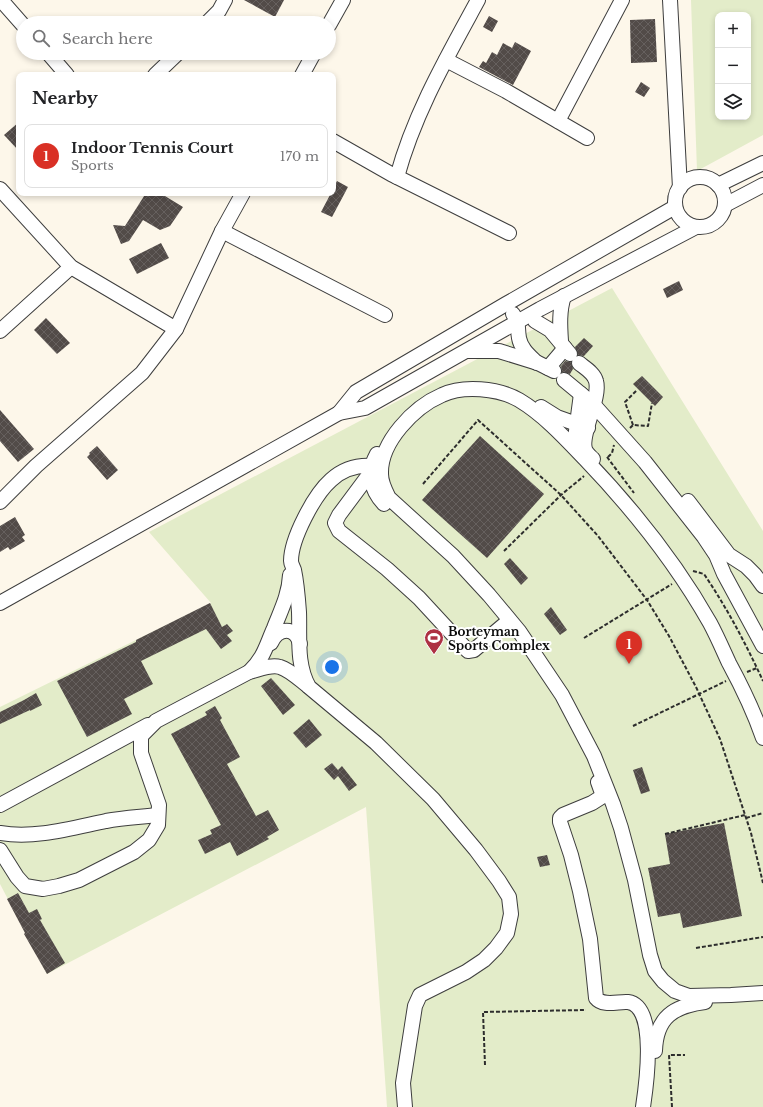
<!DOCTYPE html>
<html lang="en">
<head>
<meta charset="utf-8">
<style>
	:root { --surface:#fff; --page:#f6f6f6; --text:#202124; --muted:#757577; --line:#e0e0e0; --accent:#d93025 }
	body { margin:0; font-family:"Libre Baskerville",serif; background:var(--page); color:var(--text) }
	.controls { position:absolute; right:12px; top:12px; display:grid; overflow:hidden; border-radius:8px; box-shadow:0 2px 6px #0003 }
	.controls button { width:36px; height:36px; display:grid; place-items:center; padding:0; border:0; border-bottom:1px solid var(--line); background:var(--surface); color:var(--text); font:20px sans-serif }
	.you { position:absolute; left:332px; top:667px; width:14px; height:14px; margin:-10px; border:3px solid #fff; border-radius:50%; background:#1a73e8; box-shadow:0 0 0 6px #1a73e833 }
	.badge { display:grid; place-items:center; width:26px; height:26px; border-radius:50%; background:var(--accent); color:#fff; font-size:13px; font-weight:700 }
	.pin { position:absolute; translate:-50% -33px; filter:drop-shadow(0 1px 2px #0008) }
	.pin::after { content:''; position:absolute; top:21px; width:14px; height:12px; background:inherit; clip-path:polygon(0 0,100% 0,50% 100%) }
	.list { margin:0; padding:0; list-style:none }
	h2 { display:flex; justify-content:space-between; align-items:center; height:52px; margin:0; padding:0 16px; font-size:17px }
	h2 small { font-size:13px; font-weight:400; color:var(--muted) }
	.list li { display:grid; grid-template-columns:26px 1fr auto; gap:12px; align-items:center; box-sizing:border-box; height:64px; margin:0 8px 8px; padding:0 8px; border:1px solid var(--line); border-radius:8px }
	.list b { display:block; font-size:15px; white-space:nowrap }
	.list p { margin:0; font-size:13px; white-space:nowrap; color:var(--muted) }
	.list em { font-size:13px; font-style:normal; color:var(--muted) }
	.icon { flex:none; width:22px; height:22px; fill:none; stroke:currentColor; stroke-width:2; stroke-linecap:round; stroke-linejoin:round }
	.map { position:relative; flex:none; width:763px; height:1107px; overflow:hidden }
	.search { position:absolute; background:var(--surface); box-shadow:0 2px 6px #0003; left:16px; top:16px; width:320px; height:44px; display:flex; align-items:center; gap:10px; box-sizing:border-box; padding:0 14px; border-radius:22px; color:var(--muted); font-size:15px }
	.panel { position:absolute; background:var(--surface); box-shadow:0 2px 6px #0003; left:16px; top:72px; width:320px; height:124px; border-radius:8px }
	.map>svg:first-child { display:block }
	.pitch { fill:#e3ecc9; fill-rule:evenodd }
	.building { fill:url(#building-cross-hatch) }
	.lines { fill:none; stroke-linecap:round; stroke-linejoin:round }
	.minor-casing { stroke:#3e3e3e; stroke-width:16 }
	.path { stroke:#2d2d2d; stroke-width:2; stroke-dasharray:4 2; stroke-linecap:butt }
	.minor { stroke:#fff; stroke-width:14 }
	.labels { text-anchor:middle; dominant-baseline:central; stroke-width:4; stroke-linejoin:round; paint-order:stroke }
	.poi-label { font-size:12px; font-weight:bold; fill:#0b0b0b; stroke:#fff; text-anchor:start }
</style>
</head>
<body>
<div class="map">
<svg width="763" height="1107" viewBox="0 0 763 1107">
	<defs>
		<pattern id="building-cross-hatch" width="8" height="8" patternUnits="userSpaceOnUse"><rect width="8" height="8" fill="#524b48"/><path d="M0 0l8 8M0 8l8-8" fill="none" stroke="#66605e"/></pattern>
	</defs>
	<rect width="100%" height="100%" fill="#fdf7ea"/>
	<g class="pitch">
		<path d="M 691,0 L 763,0 L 763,135 L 697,171 ZM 718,15 L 748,15 L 748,117 L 718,117 Z"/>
		<path d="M 612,288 L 763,531 L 763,1107 L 387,1107 L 366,807 L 47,974 L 0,884 L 0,707 L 211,603 L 149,532 Z"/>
	</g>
	<g class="building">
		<path d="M 244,0 L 284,0 L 275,17 Z"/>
		<path d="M 489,16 L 498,21 L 492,32 L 483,27 Z"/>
		<path d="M 655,19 L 657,62 L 631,63 L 630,20 Z"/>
		<path d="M 515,42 L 531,51 L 513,85 L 479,67 L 483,61 L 486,63 L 492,52 L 497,55 L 503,43 L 512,48 Z"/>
		<path d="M 641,82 L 650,88 L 644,97 L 635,92 Z"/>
		<path d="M 19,122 L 19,151 L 4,135 Z"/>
		<path d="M 337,181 L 348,187 L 332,217 L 321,212 L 331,193 L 333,193 L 333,189 Z"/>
		<path d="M 146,193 L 160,193 L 183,207 L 170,226 L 160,230 L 143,220 L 129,241 L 121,244 L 113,225 L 125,226 Z"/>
		<path d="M 161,243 L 169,258 L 137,274 L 129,259 Z"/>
		<path d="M 679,281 L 683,290 L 667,298 L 663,289 Z"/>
		<path d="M 46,318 L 70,343 L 57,354 L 34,330 Z"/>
		<path d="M 584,338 L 593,346 L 584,356 L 578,355 L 575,347 Z"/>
		<path d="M 565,361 L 571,362 L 573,369 L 570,374 L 562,372 L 561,366 Z"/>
		<path d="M 642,376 L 663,397 L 655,406 L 633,384 Z"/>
		<path d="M 0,410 L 34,449 L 18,462 L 0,441 Z"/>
		<path d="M 480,436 L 544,494 L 487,558 L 422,500 Z"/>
		<path d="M 97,446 L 118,470 L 107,480 L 87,457 L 90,454 L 89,453 Z"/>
		<path d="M 15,517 L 25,535 L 22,537 L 25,541 L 10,550 L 8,547 L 0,552 L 0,526 Z"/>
		<path d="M 510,558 L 528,578 L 521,585 L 504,564 Z"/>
		<path d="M 210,603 L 222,627 L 227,624 L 233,631 L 227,635 L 232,641 L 221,649 L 206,629 L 141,661 L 153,684 L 124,699 L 132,714 L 87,737 L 57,681 L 136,642 L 136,640 Z"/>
		<path d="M 551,607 L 567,630 L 560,635 L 544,614 Z"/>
		<path d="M 271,678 L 295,705 L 283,715 L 261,686 Z"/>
		<path d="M 36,693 L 42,705 L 30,711 L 30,710 L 0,724 L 0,712 L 24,700 Z"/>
		<path d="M 215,706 L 222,718 L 220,720 L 240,757 L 227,764 L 256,816 L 268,810 L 279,830 L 267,837 L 269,839 L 237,856 L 230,842 L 205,854 L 198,840 L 212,834 L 210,830 L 221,825 L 171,734 L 207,715 L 205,712 Z"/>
		<path d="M 309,719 L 322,735 L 306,748 L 293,733 Z"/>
		<path d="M 332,763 L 338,770 L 342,766 L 357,785 L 349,791 L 338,776 L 334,780 L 324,769 Z"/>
		<path d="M 642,767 L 650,791 L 641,794 L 633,770 Z"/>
		<path d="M 724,823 L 742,916 L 683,928 L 680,913 L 658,917 L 648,868 L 670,864 L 665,834 Z"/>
		<path d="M 547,855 L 550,865 L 540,867 L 537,857 Z"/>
		<path d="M 18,893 L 29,913 L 37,909 L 42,919 L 40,920 L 65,963 L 47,974 L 24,934 L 25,933 L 7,899 Z"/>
	</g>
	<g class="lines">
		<g class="minor-casing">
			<g id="minor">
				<path d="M 1,0 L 23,25"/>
				<path d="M 670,0 L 680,188"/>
				<path d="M 207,23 L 219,11 L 225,0"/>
				<path d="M 329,25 L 343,0"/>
				<path d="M 48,53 L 67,75"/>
				<path d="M 446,60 L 506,91 L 587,138"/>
				<path d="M 155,75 L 178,53"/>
				<path d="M 302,75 L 314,53"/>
				<path d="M 558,121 L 622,0"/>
				<path d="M 333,141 L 391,174 L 509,233"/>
				<path d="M 397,177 C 414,114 447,57 478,0"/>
				<circle cx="700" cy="202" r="25"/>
				<path d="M 718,185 L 763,163"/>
				<path d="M 0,189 L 71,267 L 176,329"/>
				<path d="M 725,205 L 763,185"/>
				<path d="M 222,231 L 385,315"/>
				<path d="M 513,314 C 520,324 517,327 519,338 C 521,349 530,356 537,363"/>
				<path d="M 535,321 L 550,330 L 570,354"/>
				<path d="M 0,331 L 71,267"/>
				<path d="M 561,341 C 560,326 559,311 564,296"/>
				<path d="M 467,351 L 499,351 L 538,363 L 554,371"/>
				<path d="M 579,363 C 585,368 594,373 596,381 C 601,398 580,434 585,449 C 586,453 590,456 593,459"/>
				<path d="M 548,368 L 565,348"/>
				<path d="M 564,380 L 593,404 L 645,462 L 704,537 L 716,555 L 724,574 L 763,646"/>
				<path d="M 541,407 L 557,417 L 588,428"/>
				<path d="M 339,413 L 356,392 L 506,304 L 675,207"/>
				<path d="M 574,446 L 581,394"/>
				<path d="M 377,454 C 367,472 370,489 384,504"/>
				<path d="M 372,466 C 357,465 342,470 331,480 C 314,495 291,539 291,561 C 291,564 293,567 294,570 C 297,584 298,598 299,612 C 300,637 296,664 309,687 L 376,743 L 433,799 L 476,850 L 499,881 L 509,897 L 511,914 L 507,933 L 496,948 L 484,960 L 466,972 L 420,995 L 415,1006 L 403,1083 L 405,1107"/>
				<path d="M 371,472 L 339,515 L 335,523 L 339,531 L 387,569 L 419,598 L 468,651 L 474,650 L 505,624"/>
				<path d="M 688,501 L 729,555 L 746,566 L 755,575 L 763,586"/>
				<path d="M 0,502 L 36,466 L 142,373 L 176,329 L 222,231 L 243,193"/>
				<path d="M 0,603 L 339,413 L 365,408 L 540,309 L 696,227"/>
				<path d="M 271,643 C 278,627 296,626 300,644"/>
				<path d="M 249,672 C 264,658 266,646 274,628 C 281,610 289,595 290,575"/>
				<path d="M 763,738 C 754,712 742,687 729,663 C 723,650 717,636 710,623 C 676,563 632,508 585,459 C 565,438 544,415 519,400 C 498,388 463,385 442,395 C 414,407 380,442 381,474 C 381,483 385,490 389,498 L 453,556 L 489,595 L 519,631 L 562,695 L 594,756 L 613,804 L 621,828 L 635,880 L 650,955 L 655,971 L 663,981 L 675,991 L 689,996 L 731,995 L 763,993"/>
				<path d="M 598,782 L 603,796 L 592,803 L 563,815 L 560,818 L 560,822 L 571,855 L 580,891 L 590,939 L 596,998 C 603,1007 619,1001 628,1002 C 658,1006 646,1087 643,1107"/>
				<path d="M 0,805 L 148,725"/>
				<path d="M 0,833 C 35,839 72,828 106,821 C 123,818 141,817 158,815"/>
				<path d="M 0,850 L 17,877 L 25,886 L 43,889 L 59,886 L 79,880 L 134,852 L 149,840 L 158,825 L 159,805 L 141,753 L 141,736 L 156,721 L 249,672 C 258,670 271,664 280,667 C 290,670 300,680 308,686"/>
				<path d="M 655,1051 C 656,1017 674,1006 705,1002"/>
			</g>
		</g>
		<g class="path">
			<path d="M 633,425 L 625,402 L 637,390"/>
			<path d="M 630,428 L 633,425 L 648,426 L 652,403"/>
			<path d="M 607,457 L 634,493"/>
			<path d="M 608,457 L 612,453 L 614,445"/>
			<path d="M 423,484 L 478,420 L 561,495 L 598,536 L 647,600 L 669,636 L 696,687 L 720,739 L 751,833 L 763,883"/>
			<path d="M 504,551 L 561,495 L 584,476"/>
			<path d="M 693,571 L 704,574 C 727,608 746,644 763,681"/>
			<path d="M 584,638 L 672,584"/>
			<path d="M 747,672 L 757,668"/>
			<path d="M 633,726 L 726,681"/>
			<path d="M 746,818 L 763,813"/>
			<path d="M 665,834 L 745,815"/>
			<path d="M 696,948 L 763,937"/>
			<path d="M 485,1065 L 483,1012 L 586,1010"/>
			<path d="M 672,1107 L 669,1055 L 685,1055"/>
		</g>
		<use href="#minor" class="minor"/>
	</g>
	<defs>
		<g id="stadium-pin" transform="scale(1)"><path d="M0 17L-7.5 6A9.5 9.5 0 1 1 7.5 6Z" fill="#ad3143" stroke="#fff"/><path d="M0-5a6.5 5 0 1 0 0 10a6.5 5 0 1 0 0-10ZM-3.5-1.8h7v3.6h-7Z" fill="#fff"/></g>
	</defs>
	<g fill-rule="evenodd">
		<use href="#stadium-pin" x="434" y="638"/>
	</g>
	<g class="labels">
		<g class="poi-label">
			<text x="448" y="631">Borteyman<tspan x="448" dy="14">Sports Complex</tspan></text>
		</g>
	</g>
</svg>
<div class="controls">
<button>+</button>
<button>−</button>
<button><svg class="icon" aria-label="layers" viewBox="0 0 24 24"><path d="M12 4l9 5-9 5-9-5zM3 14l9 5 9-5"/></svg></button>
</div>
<div class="you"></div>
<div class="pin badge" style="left:629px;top:664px">1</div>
<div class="search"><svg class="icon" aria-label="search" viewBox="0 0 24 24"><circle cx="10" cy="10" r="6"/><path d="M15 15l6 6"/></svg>Search here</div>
<section class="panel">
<h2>Nearby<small></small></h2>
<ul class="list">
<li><span class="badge">1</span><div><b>Indoor Tennis Court</b><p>Sports</p></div><em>170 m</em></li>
</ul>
</section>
</div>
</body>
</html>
